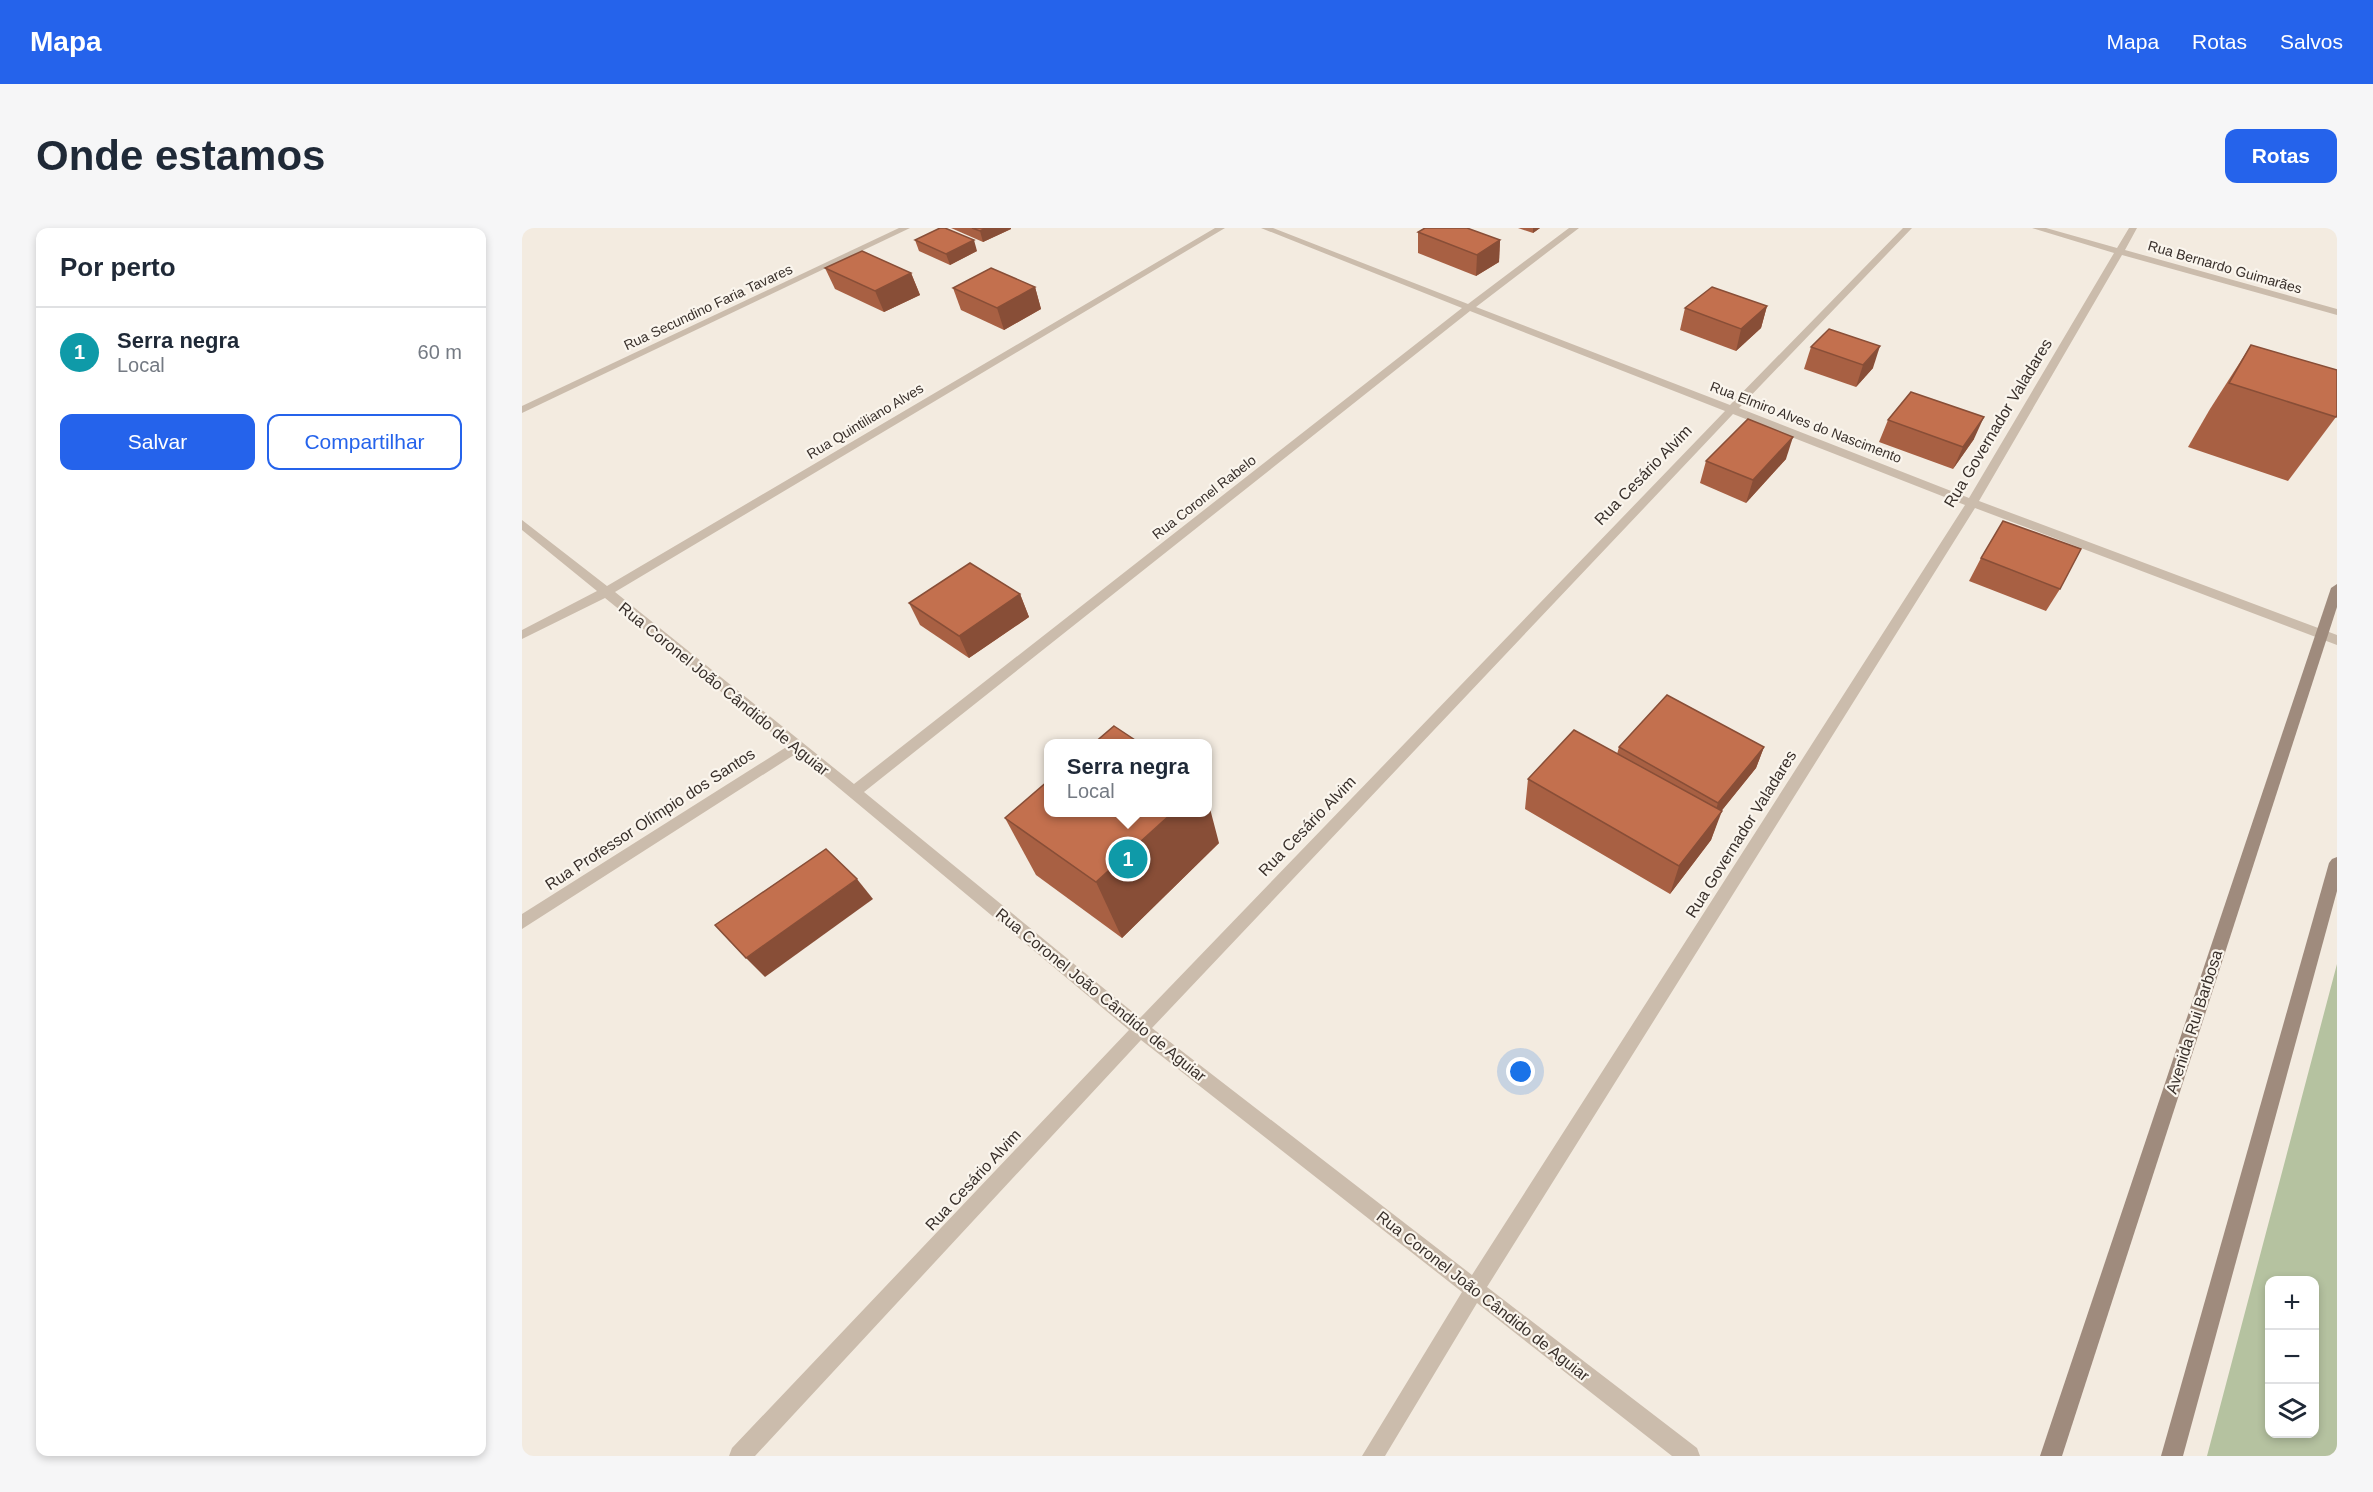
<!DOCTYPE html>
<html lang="pt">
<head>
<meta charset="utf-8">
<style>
	:root { --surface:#fff; --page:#f6f6f7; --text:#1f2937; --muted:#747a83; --line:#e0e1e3; --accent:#2563eb }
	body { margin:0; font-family:Arial,sans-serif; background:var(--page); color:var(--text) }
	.controls { position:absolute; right:18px; bottom:18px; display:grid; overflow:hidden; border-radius:12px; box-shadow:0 3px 9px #0003 }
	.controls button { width:54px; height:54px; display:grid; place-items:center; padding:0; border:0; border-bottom:2px solid var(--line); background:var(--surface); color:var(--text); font:30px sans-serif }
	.you { position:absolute; left:999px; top:844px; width:21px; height:21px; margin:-15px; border:4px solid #fff; border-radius:50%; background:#1a73e8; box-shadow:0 0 0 9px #1a73e833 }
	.badge { display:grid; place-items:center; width:39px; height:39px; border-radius:50%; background:var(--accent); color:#fff; font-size:20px; font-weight:700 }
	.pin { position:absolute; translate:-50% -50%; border:3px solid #fff; box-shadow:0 2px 6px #0006 }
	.popup { position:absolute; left:522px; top:511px; width:168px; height:78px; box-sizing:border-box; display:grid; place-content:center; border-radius:12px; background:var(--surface); filter:drop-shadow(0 2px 4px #0005); font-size:20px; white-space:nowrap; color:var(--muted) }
	.popup b { font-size:22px; color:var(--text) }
	.popup::after { content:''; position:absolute; left:50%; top:100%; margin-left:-12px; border:12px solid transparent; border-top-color:var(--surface) }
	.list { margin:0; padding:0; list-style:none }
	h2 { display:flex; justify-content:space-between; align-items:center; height:78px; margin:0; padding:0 24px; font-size:26px }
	h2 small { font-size:20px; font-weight:400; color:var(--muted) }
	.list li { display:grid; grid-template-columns:39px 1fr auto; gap:18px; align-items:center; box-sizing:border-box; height:90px; padding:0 24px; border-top:2px solid var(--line) }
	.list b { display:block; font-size:22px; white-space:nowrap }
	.list p { margin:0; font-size:20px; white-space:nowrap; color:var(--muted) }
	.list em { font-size:20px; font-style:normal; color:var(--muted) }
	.actions { display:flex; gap:12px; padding:18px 24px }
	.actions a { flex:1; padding:14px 0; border:2px solid var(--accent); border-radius:12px; text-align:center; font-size:21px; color:var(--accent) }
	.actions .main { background:var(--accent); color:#fff }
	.icon { flex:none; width:33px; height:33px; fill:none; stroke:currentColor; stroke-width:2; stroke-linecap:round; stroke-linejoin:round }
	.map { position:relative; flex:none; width:1815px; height:1228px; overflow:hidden; border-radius:12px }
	header { display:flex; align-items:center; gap:36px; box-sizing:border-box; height:84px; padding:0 30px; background:var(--accent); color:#fff }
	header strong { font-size:28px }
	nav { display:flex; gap:33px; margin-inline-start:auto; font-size:21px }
	.intro { display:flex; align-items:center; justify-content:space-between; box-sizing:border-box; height:144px; padding:0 36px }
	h1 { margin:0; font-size:42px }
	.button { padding:15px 27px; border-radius:12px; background:var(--accent); color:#fff; font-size:21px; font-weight:700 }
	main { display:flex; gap:36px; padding:0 36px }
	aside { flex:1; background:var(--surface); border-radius:12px; box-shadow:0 3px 9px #0003 }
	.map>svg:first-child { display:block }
	.green { fill:#b5c2a0; fill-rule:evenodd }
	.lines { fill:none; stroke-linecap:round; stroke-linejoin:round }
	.street { fill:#cbbcac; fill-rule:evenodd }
	.secondary { fill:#9f8b7d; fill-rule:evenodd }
	.wall { fill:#a86043 }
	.shaded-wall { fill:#884e37 }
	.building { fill:#c3704e; stroke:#884e37; stroke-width:1.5 }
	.labels { text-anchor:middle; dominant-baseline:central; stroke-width:4.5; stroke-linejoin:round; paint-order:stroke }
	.far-street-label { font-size:14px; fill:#39302b; stroke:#faf5ed }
	.street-label { font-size:16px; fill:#39302b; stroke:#faf5ed }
</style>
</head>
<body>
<header>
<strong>Mapa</strong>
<nav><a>Mapa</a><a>Rotas</a><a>Salvos</a></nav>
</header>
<div class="intro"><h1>Onde estamos</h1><a class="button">Rotas</a></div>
<main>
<aside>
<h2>Por perto<small></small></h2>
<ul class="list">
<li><span class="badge" style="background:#0f9aa8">1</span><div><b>Serra negra</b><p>Local</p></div><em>60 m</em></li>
</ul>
<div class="actions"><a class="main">Salvar</a><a>Compartilhar</a></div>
</aside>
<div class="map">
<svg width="1815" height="1228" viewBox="0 0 1815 1228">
	<rect width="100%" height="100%" fill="#f3ebe0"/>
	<path class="green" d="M 1815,736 L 1815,1228 L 1685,1228 ZM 1748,1052 L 1792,1052 L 1792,1206 L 1748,1206 Z"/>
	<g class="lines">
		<g class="street">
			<path d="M 377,0 L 388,0 L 0,185 L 0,178 Z"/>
			<path d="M 693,0 L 703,0 L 93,364 L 332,556 L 940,80 L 739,0 L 751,0 L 946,76 L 1047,0 L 1057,0 L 954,79 L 1208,177 L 1381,0 L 1390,0 L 1217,180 L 1447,270 L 1592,25 L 1510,0 L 1524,0 L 1595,20 L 1607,0 L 1615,0 L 1603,22 L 1815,81 L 1815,87 L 1600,27 L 1457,273 L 1815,407 L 1815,417 L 1453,280 L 965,1059 L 1175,1220 L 1178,1228 L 1150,1228 L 955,1075 L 863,1228 L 840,1228 L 940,1064 L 619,812 L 233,1228 L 207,1228 L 210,1220 L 607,802 L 275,525 L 0,701 L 0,686 L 266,518 L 83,370 L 0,411 L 0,402 L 75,363 L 0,302 L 0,292 L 85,358 ZM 948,83 L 1203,183 L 618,790 L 342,564 ZM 1211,186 L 1443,277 L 950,1047 L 630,800 Z"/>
		</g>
		<g class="secondary">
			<path d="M 1815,356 L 1815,379 L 1540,1228 L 1518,1228 L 1809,360 Z"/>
			<path d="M 1815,629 L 1815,663 L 1661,1228 L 1639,1228 L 1807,635 L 1810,631 Z"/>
		</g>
	</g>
	<g class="wall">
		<path d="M 429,0 L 489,0 L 489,1 L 461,14 Z"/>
		<path d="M 996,0 L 1018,0 L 1011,5 Z"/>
		<path d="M 896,4 L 978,12 L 977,34 L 954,48 L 896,25 Z"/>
		<path d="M 393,12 L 455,23 L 428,37 L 397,23 Z"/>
		<path d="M 303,40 L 389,45 L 398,67 L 362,84 L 313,61 Z"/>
		<path d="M 513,59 L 519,81 L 482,102 L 439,82 L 431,60 Z"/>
		<path d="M 1245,78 L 1239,100 L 1214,123 L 1158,102 L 1163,80 Z"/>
		<path d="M 1729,117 L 1814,189 L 1766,253 L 1666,219 L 1688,181 Z"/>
		<path d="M 1289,119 L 1351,140 L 1334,159 L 1282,141 Z"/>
		<path d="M 1366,192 L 1452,211 L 1431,241 L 1357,214 Z"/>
		<path d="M 1264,231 L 1224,275 L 1178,255 L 1184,233 Z"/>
		<path d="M 1459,330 L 1538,361 L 1524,383 L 1447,353 Z"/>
		<path d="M 498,366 L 507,389 L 447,430 L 398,397 L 387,375 Z"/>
		<path d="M 1097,519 L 1242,519 L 1234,540 L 1199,583 L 1189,612 L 1148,666 L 1003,581 L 1006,551 L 1095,526 Z"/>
		<path d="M 483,590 L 697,615 L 600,710 L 514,647 Z"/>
	</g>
	<g class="shaded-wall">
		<path d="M 464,0 L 489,0 L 489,1 L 461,14 L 458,3 Z"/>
		<path d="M 1011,0 L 1018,0 L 1011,5 Z"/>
		<path d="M 452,12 L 455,23 L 428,37 L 424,26 Z"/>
		<path d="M 978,12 L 977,34 L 954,48 L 955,27 Z"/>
		<path d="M 389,45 L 398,67 L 362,84 L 353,63 Z"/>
		<path d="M 513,59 L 519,81 L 482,102 L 475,80 Z"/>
		<path d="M 1245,78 L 1239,100 L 1214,123 L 1219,101 Z"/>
		<path d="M 1358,118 L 1351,140 L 1334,159 L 1341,137 Z"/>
		<path d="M 1462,189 L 1452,211 L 1431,241 L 1441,219 Z"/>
		<path d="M 1271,209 L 1264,231 L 1224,275 L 1231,252 Z"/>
		<path d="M 498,366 L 507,389 L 447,430 L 437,408 Z"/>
		<path d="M 1242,519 L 1234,540 L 1189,596 L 1196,575 Z"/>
		<path d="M 686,573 L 697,615 L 600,710 L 574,654 L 650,585 L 686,585 Z"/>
		<path d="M 1200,583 L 1189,612 L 1148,666 L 1157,638 Z"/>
		<path d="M 335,651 L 351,671 L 243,749 L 224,730 Z"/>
	</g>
	<g class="building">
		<path d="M 418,0 L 423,0 L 452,12 L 424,26 L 393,12 Z"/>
		<path d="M 450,0 L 464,0 L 458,3 Z"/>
		<path d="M 903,0 L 945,0 L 978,12 L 955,27 L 896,4 Z"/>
		<path d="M 340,23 L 389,45 L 353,63 L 303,40 Z"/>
		<path d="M 469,40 L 513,59 L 475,80 L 431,60 Z"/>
		<path d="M 1190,59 L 1245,78 L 1219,101 L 1163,80 Z"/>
		<path d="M 1307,101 L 1358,118 L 1341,137 L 1289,119 Z"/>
		<path d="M 1729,117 L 1815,142 L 1815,187 L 1814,189 L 1707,155 Z"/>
		<path d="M 1389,164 L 1462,189 L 1441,219 L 1366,192 Z"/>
		<path d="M 1226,191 L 1271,209 L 1231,252 L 1184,233 Z"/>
		<path d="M 1481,293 L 1559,321 L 1538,361 L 1459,330 Z"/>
		<path d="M 448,335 L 498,366 L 437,408 L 387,375 Z"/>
		<path d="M 1145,467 L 1242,519 L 1196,575 L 1097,519 Z"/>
		<path d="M 592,498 L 619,516 L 571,516 Z"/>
		<path d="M 1052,502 L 1200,583 L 1157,638 L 1006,551 Z"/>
		<path d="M 526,553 L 526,585 L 650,585 L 574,654 L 483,590 Z"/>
		<path d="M 304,621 L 335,651 L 224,730 L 193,697 Z"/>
	</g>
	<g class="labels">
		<g class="far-street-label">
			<text transform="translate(1703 39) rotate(16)">Rua Bernardo Guimarães</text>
			<text transform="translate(186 79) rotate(-25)">Rua Secundino Faria Tavares</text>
			<text transform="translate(343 193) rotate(-31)">Rua Quintiliano Alves</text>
			<text transform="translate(1284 194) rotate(21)">Rua Elmiro Alves do Nascimento</text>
			<text transform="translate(682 269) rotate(-38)">Rua Coronel Rabelo</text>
		</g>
		<g class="street-label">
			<text transform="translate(1476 195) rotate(-59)">Rua Governador Valadares</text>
			<text transform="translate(1121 247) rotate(-46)">Rua Cesário Alvim</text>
			<text transform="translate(202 461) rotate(39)">Rua Coronel João Cândido de Aguiar</text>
			<text transform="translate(128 591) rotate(-33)">Rua Professor Olímpio dos Santos</text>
			<text transform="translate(785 598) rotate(-46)">Rua Cesário Alvim</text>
			<text transform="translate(1219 606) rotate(-58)">Rua Governador Valadares</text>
			<text transform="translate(579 767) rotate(39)">Rua Coronel João Cândido de Aguiar</text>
			<text transform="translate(1672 794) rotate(-72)">Avenida Rui Barbosa</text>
			<text transform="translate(451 952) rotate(-47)">Rua Cesário Alvim</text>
			<text transform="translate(961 1068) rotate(38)">Rua Coronel João Cândido de Aguiar</text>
		</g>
	</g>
</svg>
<div class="controls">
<button>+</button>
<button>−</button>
<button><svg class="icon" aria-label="layers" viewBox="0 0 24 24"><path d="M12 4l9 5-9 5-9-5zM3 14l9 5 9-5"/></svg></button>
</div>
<div class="you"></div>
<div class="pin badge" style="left:606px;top:631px;background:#0f9aa8">1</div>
<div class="popup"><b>Serra negra</b>Local</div>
</div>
</main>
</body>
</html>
